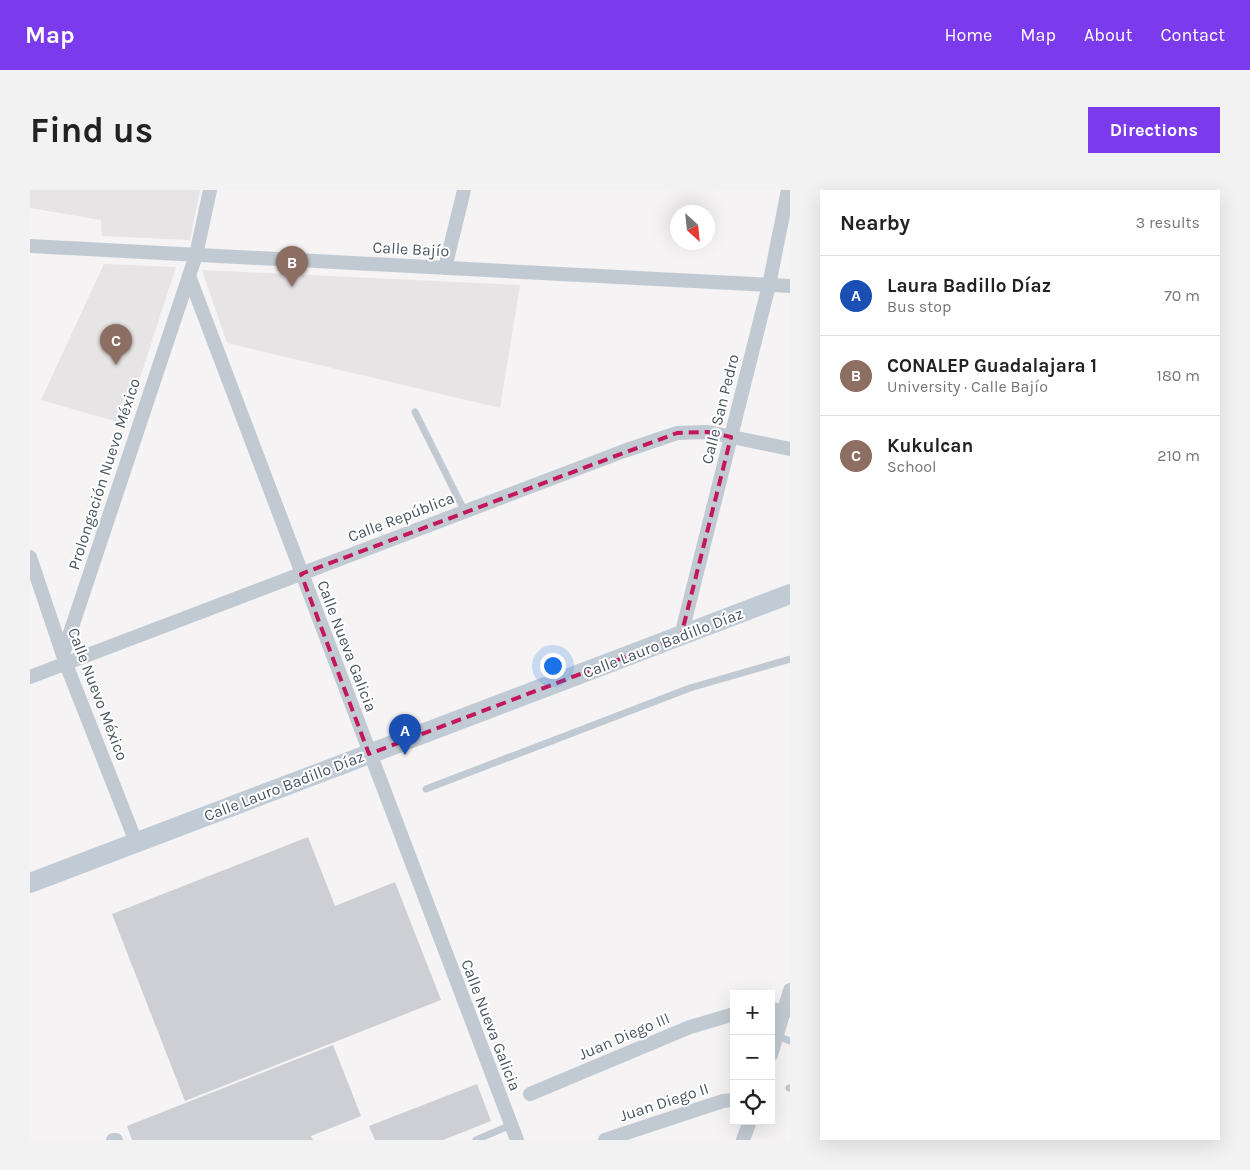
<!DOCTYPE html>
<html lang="en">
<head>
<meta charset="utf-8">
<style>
	:root { --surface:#fff; --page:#f2f2f2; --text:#222; --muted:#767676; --line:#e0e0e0; --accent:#7c3aed }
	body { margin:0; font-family:Karla,sans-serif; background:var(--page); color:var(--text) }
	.controls { position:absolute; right:15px; bottom:15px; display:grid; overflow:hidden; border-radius:0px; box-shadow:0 5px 20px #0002 }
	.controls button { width:45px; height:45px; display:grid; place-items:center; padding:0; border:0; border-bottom:1px solid var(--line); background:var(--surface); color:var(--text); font:25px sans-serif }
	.compass { position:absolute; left:640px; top:15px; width:45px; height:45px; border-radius:50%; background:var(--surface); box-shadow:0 5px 20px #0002; rotate:153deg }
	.you { position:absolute; left:522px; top:475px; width:18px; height:18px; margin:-12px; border:4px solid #fff; border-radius:50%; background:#1a73e8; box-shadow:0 0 0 8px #1a73e833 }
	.badge { display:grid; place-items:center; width:32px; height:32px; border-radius:50%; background:var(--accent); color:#fff; font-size:16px; font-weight:700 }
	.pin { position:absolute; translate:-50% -41px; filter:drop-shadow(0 1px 2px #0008) }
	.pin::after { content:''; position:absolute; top:26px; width:18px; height:15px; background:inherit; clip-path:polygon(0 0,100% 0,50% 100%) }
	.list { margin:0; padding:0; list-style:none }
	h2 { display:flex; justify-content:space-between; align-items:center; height:65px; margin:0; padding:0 20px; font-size:21px }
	h2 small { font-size:16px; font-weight:400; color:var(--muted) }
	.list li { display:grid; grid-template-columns:32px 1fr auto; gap:15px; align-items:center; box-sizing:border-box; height:80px; padding:0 20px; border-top:1px solid var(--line) }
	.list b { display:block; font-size:19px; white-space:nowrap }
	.list p { margin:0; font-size:16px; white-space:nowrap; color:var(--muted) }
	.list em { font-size:16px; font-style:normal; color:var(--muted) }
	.icon { flex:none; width:28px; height:28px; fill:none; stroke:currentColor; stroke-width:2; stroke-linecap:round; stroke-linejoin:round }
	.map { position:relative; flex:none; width:760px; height:950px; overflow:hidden; border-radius:0px }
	header { display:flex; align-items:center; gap:30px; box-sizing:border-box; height:70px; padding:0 25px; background:var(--accent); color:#fff }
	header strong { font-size:24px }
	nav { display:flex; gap:28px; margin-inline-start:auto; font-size:18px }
	.intro { display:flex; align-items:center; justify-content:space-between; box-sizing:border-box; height:120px; padding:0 30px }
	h1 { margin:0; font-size:35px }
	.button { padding:12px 22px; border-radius:0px; background:var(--accent); color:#fff; font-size:18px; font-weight:700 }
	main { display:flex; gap:30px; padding:0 30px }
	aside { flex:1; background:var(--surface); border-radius:0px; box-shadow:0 5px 20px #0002 }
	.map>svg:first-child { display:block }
	.education { fill:#e6e4e5 }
	.building { fill:#cdcfd5 }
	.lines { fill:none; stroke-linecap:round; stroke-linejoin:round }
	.lane { stroke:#c1cad2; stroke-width:7 }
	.street { stroke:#c1cad2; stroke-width:14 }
	.secondary { stroke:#c1cbd6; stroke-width:20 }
	.marked { fill:none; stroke:#c2185b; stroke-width:4; stroke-dasharray:10 6; stroke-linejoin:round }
	.labels { text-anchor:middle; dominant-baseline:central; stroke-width:4; stroke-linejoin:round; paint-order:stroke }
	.street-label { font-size:16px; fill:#4a5661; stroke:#fff }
</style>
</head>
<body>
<header>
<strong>Map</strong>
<nav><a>Home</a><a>Map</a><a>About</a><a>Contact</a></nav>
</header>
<div class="intro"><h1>Find us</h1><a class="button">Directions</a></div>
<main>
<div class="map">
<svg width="760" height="950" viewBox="0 0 760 950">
	<rect width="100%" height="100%" fill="#f5f3f3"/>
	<g class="education">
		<path d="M 0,0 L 170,0 L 160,50 L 72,46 L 71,30 L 0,18 Z"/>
		<path d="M 74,74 L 146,77 L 95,234 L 11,210 Z"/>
		<path d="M 172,80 L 490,95 L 470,218 L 197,153 Z"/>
	</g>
	<g class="building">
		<path d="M 278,647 L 305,716 L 365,692 L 411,810 L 155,911 L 82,724 Z"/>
		<path d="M 303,855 L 331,926 L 281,946 L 283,950 L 102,950 L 97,936 Z"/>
		<path d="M 447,894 L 461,931 L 413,950 L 345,950 L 339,936 Z"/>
	</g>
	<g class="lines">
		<g class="lane">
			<path d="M 385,222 L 435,322"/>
			<path d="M 396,599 L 660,498 L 760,469"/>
			<path d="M 747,846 L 760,851"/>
			<path d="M 759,898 L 760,898"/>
			<path d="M 446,950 L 481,935"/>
		</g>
		<g class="street">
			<path d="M 0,56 L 760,96"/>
			<path d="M 415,78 L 434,0"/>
			<path d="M 159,86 L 487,950"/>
			<path d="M 0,367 L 36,474 L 106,652"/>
			<path d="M 651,446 L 739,95 L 758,0"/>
			<path d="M 33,464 L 166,65 L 180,0"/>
			<path d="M 0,487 L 594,261 L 647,243 L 678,242 L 760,259"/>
			<path d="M 741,818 L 754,823"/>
			<path d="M 741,865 L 760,800"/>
			<path d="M 500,904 L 660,837 L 704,824"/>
			<path d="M 83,950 L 86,950"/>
			<path d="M 575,950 L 693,911 L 704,910"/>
			<path d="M 713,950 L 720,931"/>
		</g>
		<path class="secondary" d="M 0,693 L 760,404"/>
	</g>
	<path class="marked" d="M 678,242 L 701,247 L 651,446 L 339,564 L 271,384 L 647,243 Z"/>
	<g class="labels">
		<g class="street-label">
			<text transform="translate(381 59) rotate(3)">Calle Bajío</text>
			<text transform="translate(690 219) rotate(-76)">Calle San Pedro</text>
			<text transform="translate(74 284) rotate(-72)">Prolongación Nuevo México</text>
			<text transform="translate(371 327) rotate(-21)">Calle República</text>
			<text transform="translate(633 453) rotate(-21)">Calle Lauro Badillo Díaz</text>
			<text transform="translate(317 456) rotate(69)">Calle Nueva Galicia</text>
			<text transform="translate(68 504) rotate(69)">Calle Nuevo México</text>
			<text transform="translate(254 596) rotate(-21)">Calle Lauro Badillo Díaz</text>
			<text transform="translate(461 835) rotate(69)">Calle Nueva Galicia</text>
			<text transform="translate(594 846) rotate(-23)">Juan Diego III</text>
			<text transform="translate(634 912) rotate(-18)">Juan Diego II</text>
		</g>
	</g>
</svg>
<div class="controls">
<button>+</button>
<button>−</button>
<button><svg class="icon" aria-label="locate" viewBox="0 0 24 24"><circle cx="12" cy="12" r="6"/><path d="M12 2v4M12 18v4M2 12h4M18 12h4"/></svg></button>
</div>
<svg class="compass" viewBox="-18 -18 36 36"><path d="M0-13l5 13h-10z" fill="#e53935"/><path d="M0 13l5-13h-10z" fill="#767676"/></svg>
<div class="you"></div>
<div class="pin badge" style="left:375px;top:565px;background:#1a4fb4">A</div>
<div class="pin badge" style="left:262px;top:97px;background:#8d6e63">B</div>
<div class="pin badge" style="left:86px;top:175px;background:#8d6e63">C</div>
</div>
<aside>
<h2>Nearby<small>3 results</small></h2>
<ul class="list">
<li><span class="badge" style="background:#1a4fb4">A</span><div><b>Laura Badillo Díaz</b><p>Bus stop</p></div><em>70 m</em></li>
<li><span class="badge" style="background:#8d6e63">B</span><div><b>CONALEP Guadalajara 1</b><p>University · Calle Bajío</p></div><em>180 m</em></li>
<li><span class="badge" style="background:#8d6e63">C</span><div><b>Kukulcan</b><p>School</p></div><em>210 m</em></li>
</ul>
</aside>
</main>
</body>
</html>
